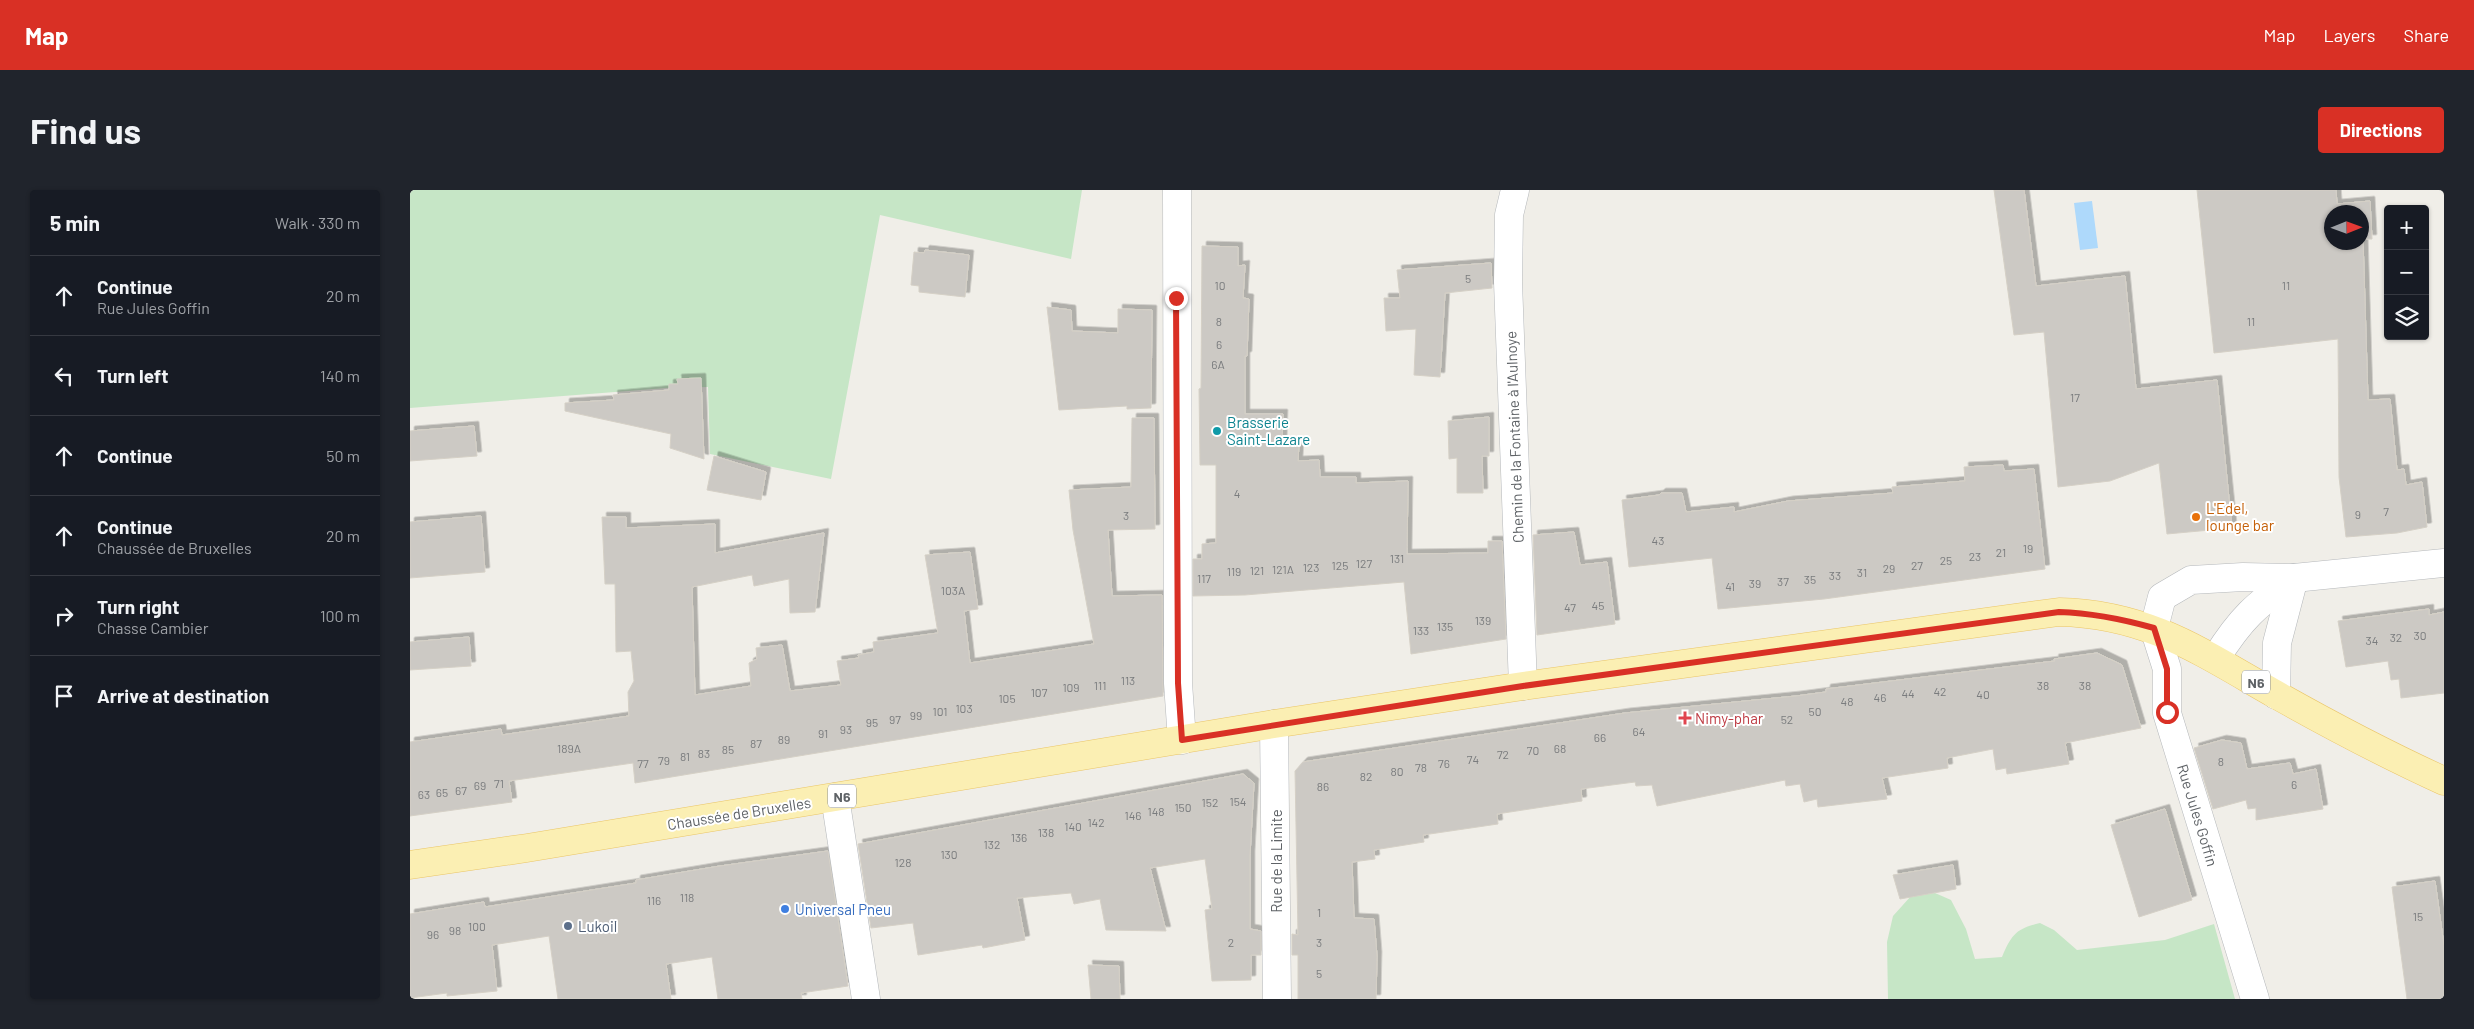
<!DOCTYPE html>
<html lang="en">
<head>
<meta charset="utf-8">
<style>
	:root { --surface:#171b24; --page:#20242c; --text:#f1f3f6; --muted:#9ea1a6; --line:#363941; --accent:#d93025 }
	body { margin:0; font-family:Barlow,sans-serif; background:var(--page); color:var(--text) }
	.controls { position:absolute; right:15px; top:15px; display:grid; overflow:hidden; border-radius:5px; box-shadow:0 1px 4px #0004 }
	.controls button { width:45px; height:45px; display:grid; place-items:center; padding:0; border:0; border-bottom:1px solid var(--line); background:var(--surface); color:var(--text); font:25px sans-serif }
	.compass { position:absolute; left:1914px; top:15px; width:45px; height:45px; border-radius:50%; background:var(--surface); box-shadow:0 1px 4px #0004; rotate:89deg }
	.stop { position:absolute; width:15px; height:15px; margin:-11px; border:4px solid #d93025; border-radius:50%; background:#fff }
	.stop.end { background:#d93025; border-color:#fff; box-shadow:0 1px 5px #0008 }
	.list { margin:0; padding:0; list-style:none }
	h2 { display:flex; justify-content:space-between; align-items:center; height:65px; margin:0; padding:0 20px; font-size:21px }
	h2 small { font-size:16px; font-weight:400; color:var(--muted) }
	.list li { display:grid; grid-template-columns:32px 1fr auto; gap:15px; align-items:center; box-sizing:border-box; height:80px; padding:0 20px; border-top:1px solid var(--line) }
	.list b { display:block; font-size:19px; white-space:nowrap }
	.list p { margin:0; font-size:16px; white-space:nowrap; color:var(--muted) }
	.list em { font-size:16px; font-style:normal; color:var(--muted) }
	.icon { flex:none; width:28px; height:28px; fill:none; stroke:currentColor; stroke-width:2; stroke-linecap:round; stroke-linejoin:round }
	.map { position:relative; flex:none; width:2034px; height:809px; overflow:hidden; border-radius:5px }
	header { display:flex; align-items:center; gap:30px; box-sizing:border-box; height:70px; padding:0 25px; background:var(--accent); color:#fff }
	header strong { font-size:24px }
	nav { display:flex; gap:28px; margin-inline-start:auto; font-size:18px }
	.intro { display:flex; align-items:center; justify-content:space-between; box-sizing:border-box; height:120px; padding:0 30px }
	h1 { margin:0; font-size:35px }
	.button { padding:12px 22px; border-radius:5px; background:var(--accent); color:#fff; font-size:18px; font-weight:700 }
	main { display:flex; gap:30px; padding:0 30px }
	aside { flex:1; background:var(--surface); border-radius:5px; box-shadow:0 1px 4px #0004 }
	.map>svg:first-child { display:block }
	.green { fill:#c6e6c6 }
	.water { fill:#aed9fb }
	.building { fill:#ccc9c4; stroke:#d5d0c6; fill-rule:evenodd; filter:url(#shadow) }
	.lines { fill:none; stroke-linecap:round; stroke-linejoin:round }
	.minor-casing { stroke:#b5b8bb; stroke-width:29 }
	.major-casing { stroke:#eac567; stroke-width:29 }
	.minor { stroke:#fff; stroke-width:28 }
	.major { stroke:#fbefb3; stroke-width:28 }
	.route { stroke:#d93025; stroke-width:6 }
	.culture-dot { fill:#0f9aa8; stroke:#fff; stroke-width:2 }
	.food-dot { fill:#e8710a; stroke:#fff; stroke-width:2 }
	.health-dot { fill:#e0444e; stroke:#fff; stroke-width:2 }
	.shop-dot { fill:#3f7fe0; stroke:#fff; stroke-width:2 }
	.service-dot { fill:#5c6f8a; stroke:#fff; stroke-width:2 }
	.labels { text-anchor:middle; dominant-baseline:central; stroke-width:4; stroke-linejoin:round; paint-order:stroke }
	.number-label { font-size:12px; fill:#7a7c7e }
	.shield { fill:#fff; stroke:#8f9295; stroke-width:1 }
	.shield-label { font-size:14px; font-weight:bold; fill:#5f6367 }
	.culture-label { font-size:15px; fill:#0d838f; stroke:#fff; text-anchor:start }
	.street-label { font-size:15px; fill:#5f6367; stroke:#fff }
	.food-label { font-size:15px; fill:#c56008; stroke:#fff; text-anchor:start }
	.health-label { font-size:15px; fill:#be3a42; stroke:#fff; text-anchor:start }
	.shop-label { font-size:15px; fill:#366cbe; stroke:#fff; text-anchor:start }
	.service-label { font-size:15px; fill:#4e5e75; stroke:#fff; text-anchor:start }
</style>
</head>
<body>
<header>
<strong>Map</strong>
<nav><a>Map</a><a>Layers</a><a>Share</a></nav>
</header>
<div class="intro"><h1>Find us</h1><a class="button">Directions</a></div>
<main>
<aside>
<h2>5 min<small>Walk · 330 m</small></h2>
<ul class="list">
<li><svg class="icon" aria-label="ahead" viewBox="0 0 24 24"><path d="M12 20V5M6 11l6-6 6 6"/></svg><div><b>Continue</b><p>Rue Jules Goffin</p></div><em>20 m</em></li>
<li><svg class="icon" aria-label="left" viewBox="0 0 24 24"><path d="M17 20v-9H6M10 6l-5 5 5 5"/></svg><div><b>Turn left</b></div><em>140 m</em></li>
<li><svg class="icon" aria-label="ahead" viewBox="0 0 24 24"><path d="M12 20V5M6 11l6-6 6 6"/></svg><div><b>Continue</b></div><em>50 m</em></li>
<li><svg class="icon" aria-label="ahead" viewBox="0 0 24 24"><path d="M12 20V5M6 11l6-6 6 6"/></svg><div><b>Continue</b><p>Chaussée de Bruxelles</p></div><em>20 m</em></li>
<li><svg class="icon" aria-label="right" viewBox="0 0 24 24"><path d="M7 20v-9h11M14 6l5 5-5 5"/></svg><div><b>Turn right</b><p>Chasse Cambier</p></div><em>100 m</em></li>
<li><svg class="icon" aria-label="arrive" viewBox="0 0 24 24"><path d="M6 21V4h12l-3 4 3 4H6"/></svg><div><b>Arrive at destination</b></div></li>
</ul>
</aside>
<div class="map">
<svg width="2034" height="809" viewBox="0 0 2034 809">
	<defs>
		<filter id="shadow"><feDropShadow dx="4.5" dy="-4.5" stdDeviation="0" flood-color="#0004"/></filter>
	</defs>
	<rect width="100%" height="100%" fill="#f0eee8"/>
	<g class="green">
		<path d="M 0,0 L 672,0 L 661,69 L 470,25 L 421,289 L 300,264 L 298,197 L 257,198 L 0,218 Z"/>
		<path d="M 1525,703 L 1541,710 L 1556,739 L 1565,769 L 1592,767 C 1602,744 1606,739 1630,733 L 1644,740 L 1667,760 L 1755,750 L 1804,734 L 1825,809 L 1478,809 L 1477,752 L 1483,726 L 1501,706 Z"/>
	</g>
	<path class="water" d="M 1682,11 L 1688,58 L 1670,60 L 1664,13 Z"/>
	<g class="building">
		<path d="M 1584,0 L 1614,0 L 1626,96 L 1715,86 L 1726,199 L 1807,190 L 1822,338 L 1757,344 L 1749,273 L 1700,291 L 1648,297 L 1634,142 L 1604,145 Z"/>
		<path d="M 1787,0 L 1926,0 L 1927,14 L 1960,11 L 1962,49 L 1953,49 L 1958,210 L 1980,209 L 1987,280 L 1994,279 L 1996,295 L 2012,292 L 2017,337 L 1987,343 L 1936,347 L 1929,287 L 1928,149 L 1804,163 ZM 1922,22 L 1952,22 L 1952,52 L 1922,52 Z"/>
		<path d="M 792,56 L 828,57 L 828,76 L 835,75 L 833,108 L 839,109 L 837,166 L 835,166 L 835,224 L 873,224 L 872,253 L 889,254 L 888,271 L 909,270 L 910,287 L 946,287 L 946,293 L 998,291 L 997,364 L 1078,363 L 1078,351 L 1092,351 L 1096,449 L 1001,464 L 994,392 L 835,405 L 783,406 L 783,369 L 792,369 L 792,354 L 806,353 L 806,275 L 790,275 L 789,199 L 791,198 Z"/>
		<path d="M 515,60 L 559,65 L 555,107 L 509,102 L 509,96 L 501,95 L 504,62 L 514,63 Z"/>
		<path d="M 1081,73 L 1082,98 L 1035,103 L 1030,187 L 1004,185 L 1006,139 L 976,141 L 974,108 L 990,108 L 987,80 Z"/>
		<path d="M 637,117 L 661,120 L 662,141 L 708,143 L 708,119 L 742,120 L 741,218 L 717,219 L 717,216 L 649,220 Z"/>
		<path d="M 291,188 L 294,269 L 260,258 L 261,244 L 155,221 L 155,213 L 204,210 L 203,205 L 259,200 L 259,194 L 268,194 L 267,189 Z"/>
		<path d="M 1079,227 L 1079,266 L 1072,266 L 1073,303 L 1047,303 L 1047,268 L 1039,269 L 1038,231 Z"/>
		<path d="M 722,228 L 744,228 L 745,339 L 698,340 L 702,406 L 752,405 L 753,506 L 225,593 L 223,573 L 99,591 L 102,612 L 0,626 L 0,552 L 91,539 L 92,545 L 219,526 L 218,502 L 224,491 L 221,461 L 206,462 L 205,394 L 195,394 L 192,327 L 216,327 L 216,338 L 305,334 L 305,363 L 414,343 L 405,422 L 380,423 L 379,389 L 344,396 L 342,385 L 282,397 L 285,505 L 341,496 L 339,473 L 347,469 L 346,458 L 372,455 L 380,501 L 431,495 L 427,471 L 449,468 L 448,465 L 464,462 L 463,452 L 528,443 L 515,365 L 560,362 L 568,419 L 554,421 L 560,473 L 684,454 L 663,340 L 659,300 L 721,297 Z"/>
		<path d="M 64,236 L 67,266 L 0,271 L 0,241 Z"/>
		<path d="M 304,266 L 356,282 L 351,310 L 297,300 Z"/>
		<path d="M 1593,275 L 1594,281 L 1624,279 L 1635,379 L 1414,409 L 1308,419 L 1302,368 L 1219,377 L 1212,310 L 1249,305 L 1251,303 L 1272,303 L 1276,322 L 1324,317 L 1324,322 L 1378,311 L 1483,303 L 1482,297 L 1555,291 L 1554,277 Z"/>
		<path d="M 71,326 L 75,382 L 0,388 L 0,332 Z"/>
		<path d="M 1164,342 L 1170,375 L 1197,372 L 1205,434 L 1127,445 L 1123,345 Z"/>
		<path d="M 2019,419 L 2019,425 L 2034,422 L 2034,503 L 1991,508 L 1989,489 L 1981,490 L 1978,471 L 1936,477 L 1928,431 Z"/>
		<path d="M 59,447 L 61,476 L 0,480 L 0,452 Z"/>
		<path d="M 1687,463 L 1712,475 L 1731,538 L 1655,553 L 1659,574 L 1597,584 L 1596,578 L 1586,580 L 1583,559 L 1537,568 L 1538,578 L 1472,588 L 1477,609 L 1408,617 L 1407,609 L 1394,612 L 1390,594 L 1376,596 L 1375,590 L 1247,616 L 1242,595 L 1226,596 L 1225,592 L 1171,599 L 1172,611 L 1087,624 L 1088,634 L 1013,645 L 1014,652 L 964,660 L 965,669 L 942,672 L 944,728 L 964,729 L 967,766 L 966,809 L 888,809 L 888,765 L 882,765 L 882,744 L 888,745 L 885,581 L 893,572 L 1215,523 L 1386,506 L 1416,502 L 1416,499 L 1645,471 L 1644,469 Z"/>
		<path d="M 1812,550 L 1831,553 L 1837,579 L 1880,573 L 1883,584 L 1906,579 L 1913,619 L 1846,630 L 1846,618 L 1838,619 L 1836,610 L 1803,619 L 1784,558 Z"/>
		<path d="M 833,584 L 844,593 L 840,665 L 840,739 L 851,741 L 851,765 L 841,765 L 841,790 L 802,791 L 795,720 L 802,719 L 795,669 L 740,678 L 756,741 L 696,740 L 690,709 L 664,714 L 661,703 L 607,708 L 615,750 L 573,758 L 572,755 L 508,765 L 503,733 L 461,738 L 448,654 Z"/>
		<path d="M 1755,619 L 1782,710 L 1729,727 L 1701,635 Z"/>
		<path d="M 418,661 L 438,796 L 391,803 L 392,809 L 308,809 L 302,767 L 256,774 L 261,809 L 148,809 L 139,746 L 82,755 L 87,801 L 37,806 L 37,803 L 0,808 L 0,724 L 74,712 L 75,717 L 226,693 L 226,690 L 310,676 Z"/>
		<path d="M 1543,675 L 1546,699 L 1490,709 L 1483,685 Z"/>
		<path d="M 2025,691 L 2034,756 L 2034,809 L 1997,809 L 1982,697 Z"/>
		<path d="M 678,775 L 709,776 L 710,809 L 681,809 Z"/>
	</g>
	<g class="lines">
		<g class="minor-casing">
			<g id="minor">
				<path d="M 767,0 L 768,493 L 772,550"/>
				<path d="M 1105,0 L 1099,25 L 1098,92 L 1113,496"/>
				<path d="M 1806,468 C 1831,428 1846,415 1884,388"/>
				<path d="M 1866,505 L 1867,453 L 1884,388"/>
				<path d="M 864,534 L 867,809"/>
				<path d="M 425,607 L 456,809"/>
				<path d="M 1845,809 L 1757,523 L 1757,479 L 1744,438 L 1752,407 L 1781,390 L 1833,387 L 1884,388 L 2034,373"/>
			</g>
		</g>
		<g class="major-casing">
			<path id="major" d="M 0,675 L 117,658 L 864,534 L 1113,496 L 1649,422 C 1738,424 1791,462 1865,504 C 1920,535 1977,565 2034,591"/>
		</g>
		<use href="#minor" class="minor"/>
		<use href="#major" class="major"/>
	</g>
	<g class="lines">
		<path class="route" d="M 766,108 L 768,493 L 772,550 L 1113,496 L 1649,422 C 1682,423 1712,429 1744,438 L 1757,479 L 1757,522"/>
	</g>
	<circle class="culture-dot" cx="807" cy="241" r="5"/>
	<circle class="food-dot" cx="1786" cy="327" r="5"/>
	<path class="health-dot" d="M1272.5 520.5h5v5h5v5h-5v5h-5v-5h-5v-5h5z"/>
	<circle class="shop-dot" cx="375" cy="719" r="5"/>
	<circle class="service-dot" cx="158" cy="736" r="5"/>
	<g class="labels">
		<g class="number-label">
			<text x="1058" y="88">5</text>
			<text x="810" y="95">10</text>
			<text x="1876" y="95">11</text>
			<text x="809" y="131">8</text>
			<text x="1841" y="131">11</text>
			<text x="809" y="154">6</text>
			<text x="808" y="174">6A</text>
			<text x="1665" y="207">17</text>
			<text x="827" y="303">4</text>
			<text x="1976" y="321">7</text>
			<text x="1948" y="324">9</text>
			<text x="716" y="325">3</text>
			<text x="1248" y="350">43</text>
			<text x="1618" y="358">19</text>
			<text x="1591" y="362">21</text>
			<text x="1565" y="366">23</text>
			<text x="987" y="368">131</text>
			<text x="1536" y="370">25</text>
			<text x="954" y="373">127</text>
			<text x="930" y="375">125</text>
			<text x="1507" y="375">27</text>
			<text x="901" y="377">123</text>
			<text x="1479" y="378">29</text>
			<text x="873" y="379">121A</text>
			<text x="847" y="380">121</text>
			<text x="824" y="381">119</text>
			<text x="1452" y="382">31</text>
			<text x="1425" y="385">33</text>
			<text x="794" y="388">117</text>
			<text x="1400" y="389">35</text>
			<text x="1373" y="391">37</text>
			<text x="1345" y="393">39</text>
			<text x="1320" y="396">41</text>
			<text x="543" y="400">103A</text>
			<text x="1188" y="415">45</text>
			<text x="1160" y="417">47</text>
			<text x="1073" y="430">139</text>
			<text x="1035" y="436">135</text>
			<text x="1011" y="440">133</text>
			<text x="2010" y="445">30</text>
			<text x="1986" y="447">32</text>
			<text x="1962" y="450">34</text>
			<text x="718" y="490">113</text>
			<text x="690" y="495">111</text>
			<text x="1633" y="495">38</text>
			<text x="1675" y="495">38</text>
			<text x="661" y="497">109</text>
			<text x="1530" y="501">42</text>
			<text x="629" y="502">107</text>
			<text x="1498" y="503">44</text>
			<text x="1573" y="504">40</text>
			<text x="1470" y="507">46</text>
			<text x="597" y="508">105</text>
			<text x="1437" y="511">48</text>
			<text x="554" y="518">103</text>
			<text x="530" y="521">101</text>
			<text x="1405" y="521">50</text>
			<text x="506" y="525">99</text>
			<text x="485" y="529">97</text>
			<text x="1377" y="529">52</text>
			<text x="462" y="532">95</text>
			<text x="436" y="539">93</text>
			<text x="1229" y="541">64</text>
			<text x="413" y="543">91</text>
			<text x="1190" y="547">66</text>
			<text x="374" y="549">89</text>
			<text x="346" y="553">87</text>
			<text x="159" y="558">189A</text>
			<text x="1150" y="558">68</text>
			<text x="318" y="559">85</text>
			<text x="1123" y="560">70</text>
			<text x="294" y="563">83</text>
			<text x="1093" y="564">72</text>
			<text x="275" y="566">81</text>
			<text x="1063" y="569">74</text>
			<text x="254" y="570">79</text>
			<text x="1811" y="571">8</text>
			<text x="233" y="573">77</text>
			<text x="1034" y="573">76</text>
			<text x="1011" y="577">78</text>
			<text x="987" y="581">80</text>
			<text x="956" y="586">82</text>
			<text x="89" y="593">71</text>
			<text x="1884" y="594">6</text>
			<text x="70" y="595">69</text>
			<text x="913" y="596">86</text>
			<text x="51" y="600">67</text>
			<text x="32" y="602">65</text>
			<text x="14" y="604">63</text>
			<text x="828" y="611">154</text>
			<text x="800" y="612">152</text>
			<text x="773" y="617">150</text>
			<text x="746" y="621">148</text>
			<text x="723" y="625">146</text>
			<text x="686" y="632">142</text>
			<text x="663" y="636">140</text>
			<text x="636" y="642">138</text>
			<text x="609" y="647">136</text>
			<text x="582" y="654">132</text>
			<text x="539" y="664">130</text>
			<text x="493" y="672">128</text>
			<text x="277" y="707">118</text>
			<text x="244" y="710">116</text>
			<text x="909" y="722">1</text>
			<text x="2008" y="726">15</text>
			<text x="67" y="736">100</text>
			<text x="45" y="740">98</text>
			<text x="23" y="744">96</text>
			<text x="821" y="752">2</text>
			<text x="909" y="752">3</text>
			<text x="909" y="783">5</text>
		</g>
		<g class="shield">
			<rect x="1832" y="480.5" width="28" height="23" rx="4"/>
			<rect x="418" y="594.5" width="28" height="23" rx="4"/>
		</g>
		<g class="shield-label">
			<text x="1846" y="492">N6</text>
			<text x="432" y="606">N6</text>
		</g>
		<g class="culture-label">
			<text x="817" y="232">Brasserie<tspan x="817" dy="17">Saint-Lazare</tspan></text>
		</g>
		<g class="street-label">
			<text transform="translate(1104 247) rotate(-92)">Chemin de la Fontaine à l'Aulnoye</text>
			<text transform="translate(329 623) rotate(-9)">Chaussée de Bruxelles</text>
			<text transform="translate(1788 625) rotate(73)">Rue Jules Goffin</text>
			<text transform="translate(866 671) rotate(-90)">Rue de la Limite</text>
		</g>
		<g class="food-label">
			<text x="1796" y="318">L'Edel,<tspan x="1796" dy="17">lounge bar</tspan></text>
		</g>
		<g class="health-label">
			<text x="1285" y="528">Nimy-phar</text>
		</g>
		<g class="shop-label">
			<text x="385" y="719">Universal Pneu</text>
		</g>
		<g class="service-label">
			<text x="168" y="736">Lukoil</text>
		</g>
	</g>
</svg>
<div class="controls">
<button>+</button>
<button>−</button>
<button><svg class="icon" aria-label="layers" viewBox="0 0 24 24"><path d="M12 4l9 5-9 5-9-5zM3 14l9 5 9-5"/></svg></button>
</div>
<svg class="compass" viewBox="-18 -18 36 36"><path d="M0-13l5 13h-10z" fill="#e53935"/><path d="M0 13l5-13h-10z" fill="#9ea1a6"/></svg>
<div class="stop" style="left:1757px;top:522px"></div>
<div class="stop end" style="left:766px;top:108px"></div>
</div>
</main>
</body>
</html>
